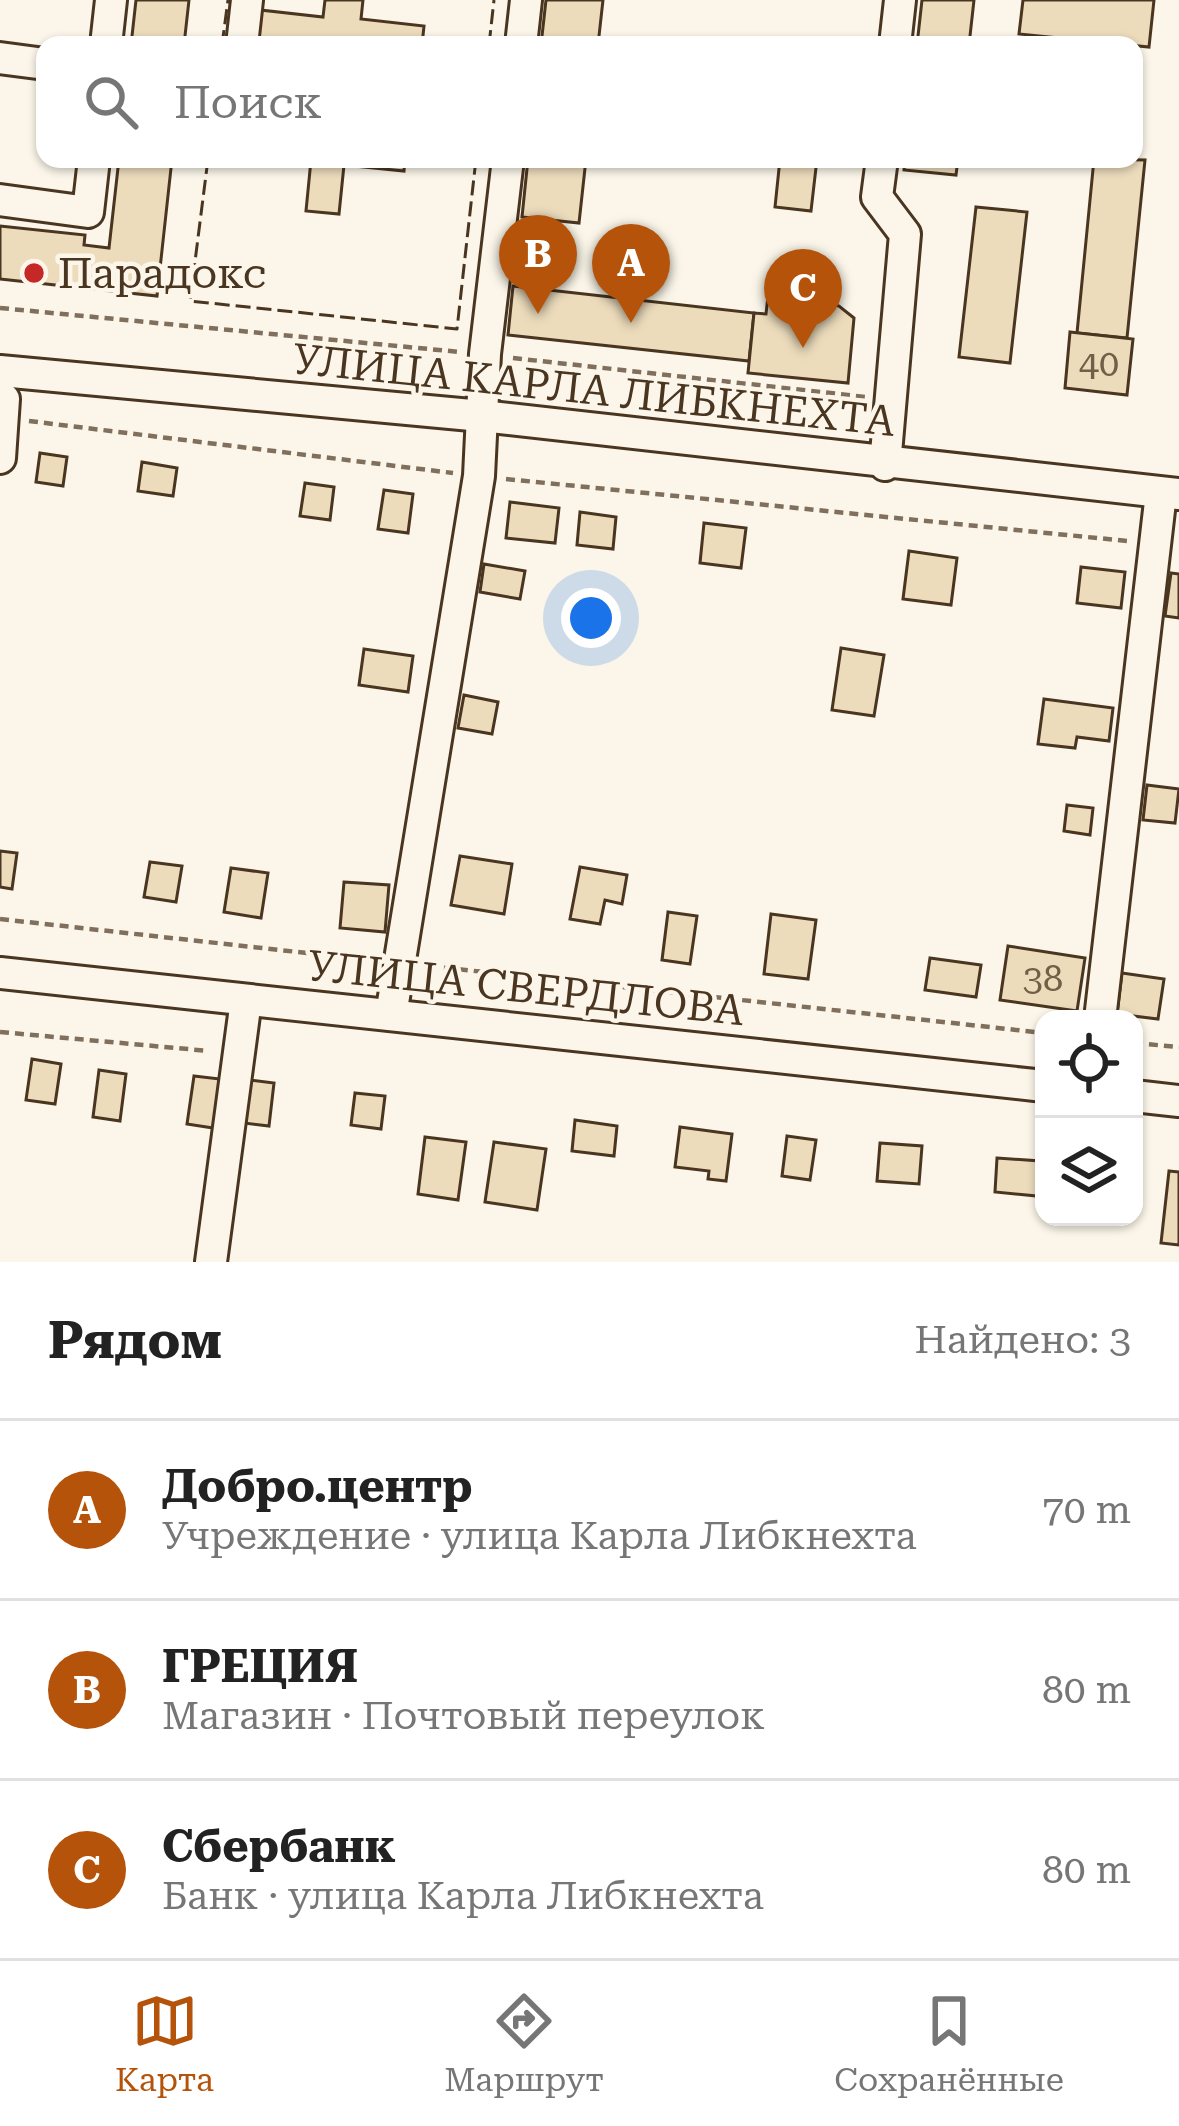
<!DOCTYPE html>
<html lang="ru">
<head>
<meta charset="utf-8">
<style>
	:root { --surface:#fff; --page:#f2f2f2; --text:#222; --muted:#767676; --line:#e0e0e0; --accent:#b45309 }
	body { margin:0; font-family:"Roboto Serif",serif; background:var(--page); color:var(--text) }
	.controls { position:absolute; right:36px; bottom:36px; display:grid; overflow:hidden; border-radius:24px; box-shadow:0 3px 9px #0004 }
	.controls button { width:108px; height:108px; display:grid; place-items:center; padding:0; border:0; border-bottom:3px solid var(--line); background:var(--surface); color:var(--text); font:60px sans-serif }
	.you { position:absolute; left:591px; top:618px; width:42px; height:42px; margin:-30px; border:9px solid #fff; border-radius:50%; background:#1a73e8; box-shadow:0 0 0 18px #1a73e833 }
	.badge { display:grid; place-items:center; width:78px; height:78px; border-radius:50%; background:var(--accent); color:#fff; font-size:39px; font-weight:700 }
	.pin { position:absolute; translate:-50% -99px; filter:drop-shadow(0 3px 6px #0008) }
	.pin::after { content:''; position:absolute; top:63px; width:42px; height:36px; background:inherit; clip-path:polygon(0 0,100% 0,50% 100%) }
	.list { margin:0; padding:0; list-style:none }
	h2 { display:flex; justify-content:space-between; align-items:center; height:156px; margin:0; padding:0 48px; font-size:51px }
	h2 small { font-size:39px; font-weight:400; color:var(--muted) }
	.list li { display:grid; grid-template-columns:78px 1fr auto; gap:36px; align-items:center; box-sizing:border-box; height:180px; padding:0 48px; border-top:3px solid var(--line) }
	.list b { display:block; font-size:45px; white-space:nowrap }
	.list p { margin:0; font-size:39px; white-space:nowrap; color:var(--muted) }
	.list em { font-size:39px; font-style:normal; color:var(--muted) }
	.icon { flex:none; width:66px; height:66px; fill:none; stroke:currentColor; stroke-width:2; stroke-linecap:round; stroke-linejoin:round }
	.map { position:relative; flex:none; width:1179px; height:1262px; overflow:hidden }
	.search { position:absolute; background:var(--surface); box-shadow:0 3px 9px #0004; left:36px; right:36px; top:36px; height:132px; display:flex; align-items:center; gap:30px; box-sizing:border-box; padding:0 42px; border-radius:24px; color:var(--muted); font-size:45px }
	.sheet { height:696px; background:var(--surface) }
	nav { display:flex; justify-content:space-around; align-items:center; box-sizing:border-box; height:168px; border-top:3px solid var(--line); background:var(--surface); font-size:33px; color:var(--muted) }
	nav a { display:grid; justify-items:center; gap:6px }
	nav .on { color:var(--accent) }
	.map>svg:first-child { display:block }
	.building { fill:#ecdcbc; stroke:#4a3520; stroke-width:3 }
	.lines { fill:none; stroke-linecap:round; stroke-linejoin:round }
	.minor-casing { stroke:#4a3520; stroke-width:36 }
	.path { stroke:#7f6f5c; stroke-width:4.5; stroke-dasharray:9 6; stroke-linecap:butt }
	.minor { stroke:#fbf6e9; stroke-width:30 }
	.fence { stroke:#4a3520; stroke-width:3; stroke-dasharray:15 6; stroke-linecap:butt }
	.poi-dot { fill:#c62828; stroke:#fbf6e9; stroke-width:4.5 }
	.labels { text-anchor:middle; dominant-baseline:central; stroke-width:9; stroke-linejoin:round; paint-order:stroke }
	.number-label { font-size:36px; fill:#725f47 }
	.poi-label { font-size:42px; fill:#4a3520; stroke:#fbf6e9; text-anchor:start }
	.street-label { font-size:42px; fill:#4a3520; stroke:#fbf6e9 }
</style>
</head>
<body>
<div class="map">
<svg width="1179" height="1262" viewBox="0 0 1179 1262">
	<rect width="100%" height="100%" fill="#fbf6e9"/>
	<g class="building">
		<path d="M 136,0 L 189,0 L 184,45 L 131,45 Z"/>
		<path d="M 325,0 L 363,0 L 361,19 L 424,26 L 422,45 L 256,45 L 260,10 L 323,17 Z"/>
		<path d="M 546,0 L 603,0 L 598,45 L 541,45 Z"/>
		<path d="M 922,0 L 974,0 L 969,45 L 917,45 Z"/>
		<path d="M 1023,0 L 1154,0 L 1149,47 L 1019,34 Z"/>
		<path d="M 119,159 L 172,159 L 157,296 L 0,279 L 0,226 L 85,235 L 84,245 L 109,248 Z"/>
		<path d="M 300,159 L 405,159 L 404,171 L 344,165 L 339,214 L 306,211 L 311,160 Z"/>
		<path d="M 528,159 L 586,159 L 579,223 L 522,217 Z"/>
		<path d="M 780,159 L 817,159 L 811,211 L 775,207 Z"/>
		<path d="M 905,159 L 958,159 L 956,175 L 904,170 Z"/>
		<path d="M 1094,159 L 1145,160 L 1127,338 L 1077,333 Z"/>
		<path d="M 976,207 L 1027,212 L 1010,363 L 959,357 Z"/>
		<path d="M 513,286 L 754,313 L 749,361 L 508,335 Z"/>
		<path d="M 785,290 L 839,306 L 854,318 L 848,383 L 748,373 L 754,313 L 766,314 L 768,296 L 784,298 Z"/>
		<path d="M 1070,332 L 1133,339 L 1127,395 L 1065,388 Z"/>
		<path d="M 40,453 L 67,457 L 63,486 L 36,482 Z"/>
		<path d="M 142,462 L 177,468 L 173,496 L 138,491 Z"/>
		<path d="M 305,483 L 334,487 L 330,520 L 300,516 Z"/>
		<path d="M 384,490 L 413,494 L 408,533 L 378,529 Z"/>
		<path d="M 510,502 L 559,508 L 555,543 L 506,538 Z"/>
		<path d="M 580,512 L 616,517 L 613,549 L 577,545 Z"/>
		<path d="M 704,523 L 746,528 L 741,568 L 700,563 Z"/>
		<path d="M 909,551 L 957,558 L 951,605 L 903,599 Z"/>
		<path d="M 484,564 L 525,571 L 520,599 L 480,592 Z"/>
		<path d="M 1081,567 L 1125,572 L 1121,608 L 1077,603 Z"/>
		<path d="M 1171,573 L 1179,574 L 1179,618 L 1165,616 Z"/>
		<path d="M 841,648 L 884,655 L 874,716 L 832,710 Z"/>
		<path d="M 364,649 L 413,656 L 408,692 L 359,685 Z"/>
		<path d="M 464,695 L 498,702 L 492,734 L 458,728 Z"/>
		<path d="M 1044,699 L 1113,708 L 1109,741 L 1077,737 L 1075,748 L 1038,744 Z"/>
		<path d="M 1147,785 L 1179,789 L 1175,823 L 1143,820 Z"/>
		<path d="M 1067,805 L 1093,808 L 1090,835 L 1064,831 Z"/>
		<path d="M 0,851 L 17,853 L 12,889 L 0,887 Z"/>
		<path d="M 460,856 L 512,864 L 504,914 L 451,905 Z"/>
		<path d="M 150,862 L 182,866 L 176,902 L 144,897 Z"/>
		<path d="M 580,867 L 627,875 L 622,904 L 605,900 L 600,924 L 570,919 Z"/>
		<path d="M 231,868 L 268,873 L 261,918 L 224,912 Z"/>
		<path d="M 344,882 L 389,885 L 385,932 L 340,928 Z"/>
		<path d="M 668,912 L 697,916 L 690,964 L 662,960 Z"/>
		<path d="M 771,914 L 816,920 L 808,979 L 764,974 Z"/>
		<path d="M 1008,946 L 1085,958 L 1077,1011 L 1000,1000 Z"/>
		<path d="M 930,958 L 981,965 L 976,997 L 925,990 Z"/>
		<path d="M 1122,973 L 1164,979 L 1158,1019 L 1117,1014 Z"/>
		<path d="M 32,1059 L 61,1064 L 55,1104 L 26,1100 Z"/>
		<path d="M 99,1070 L 126,1074 L 120,1121 L 93,1117 Z"/>
		<path d="M 194,1076 L 220,1079 L 213,1128 L 187,1124 Z"/>
		<path d="M 249,1080 L 274,1083 L 269,1126 L 244,1123 Z"/>
		<path d="M 355,1093 L 385,1096 L 381,1129 L 351,1125 Z"/>
		<path d="M 575,1120 L 617,1126 L 614,1156 L 572,1151 Z"/>
		<path d="M 680,1127 L 732,1134 L 726,1181 L 708,1179 L 709,1171 L 675,1167 Z"/>
		<path d="M 787,1136 L 816,1140 L 810,1180 L 782,1176 Z"/>
		<path d="M 425,1137 L 466,1142 L 458,1200 L 418,1194 Z"/>
		<path d="M 494,1142 L 546,1149 L 537,1210 L 485,1202 Z"/>
		<path d="M 880,1143 L 922,1146 L 919,1184 L 877,1181 Z"/>
		<path d="M 997,1158 L 1040,1161 L 1037,1196 L 995,1192 Z"/>
		<path d="M 1169,1171 L 1179,1172 L 1179,1245 L 1161,1243 Z"/>
	</g>
	<g class="lines">
		<g class="minor-casing">
			<g id="minor">
				<path d="M 106,45 L 111,0"/>
				<path d="M 242,45 L 247,0"/>
				<path d="M 521,45 L 526,0"/>
				<path d="M 895,45 L 900,0"/>
				<path d="M 0,58 L 45,64"/>
				<path d="M 882,159 L 877,197 L 905,234 L 885,465"/>
				<path d="M 0,200 L 88,212 L 94,159"/>
				<path d="M 0,371 L 482,416 L 1179,494"/>
				<path d="M 0,458 L 4,399"/>
				<path d="M 0,973 L 1044,1086"/>
				<path d="M 391,1015 L 479,476 L 485,354 L 508,159"/>
				<path d="M 1100,1019 L 1161,493"/>
				<path d="M 1134,1096 L 1179,1101"/>
				<path d="M 211,1262 L 246,1000"/>
			</g>
		</g>
		<g class="path">
			<path d="M 0,308 L 460,352"/>
			<path d="M 513,358 L 866,397"/>
			<path d="M 29,421 L 453,473"/>
			<path d="M 506,479 L 1127,541"/>
			<path d="M 0,919 L 370,960"/>
			<path d="M 429,966 L 1044,1033"/>
			<path d="M 0,1032 L 209,1051"/>
			<path d="M 1134,1043 L 1179,1047"/>
		</g>
		<use href="#minor" class="minor"/>
		<g class="fence">
			<path d="M 222,45 L 228,0"/>
			<path d="M 489,45 L 494,0"/>
			<path d="M 208,159 L 190,301 L 457,329 L 476,159"/>
		</g>
	</g>
	<circle class="poi-dot" cx="34" cy="273" r="12"/>
	<g class="labels">
		<g class="number-label">
			<text x="1099" y="364">40</text>
			<text x="1043" y="979">38</text>
		</g>
		<g class="poi-label">
			<text x="58" y="273">Парадокс</text>
		</g>
		<g class="street-label">
			<text transform="translate(594 390) rotate(6)">УЛИЦА КАРЛА ЛИБКНЕХТА</text>
			<text transform="translate(526 988) rotate(6)">УЛИЦА СВЕРДЛОВА</text>
		</g>
	</g>
</svg>
<div class="controls">
<button><svg class="icon" aria-label="locate" viewBox="0 0 24 24"><circle cx="12" cy="12" r="6"/><path d="M12 2v4M12 18v4M2 12h4M18 12h4"/></svg></button>
<button><svg class="icon" aria-label="layers" viewBox="0 0 24 24"><path d="M12 4l9 5-9 5-9-5zM3 14l9 5 9-5"/></svg></button>
</div>
<div class="you"></div>
<div class="pin badge" style="left:631px;top:323px">A</div>
<div class="pin badge" style="left:538px;top:314px">B</div>
<div class="pin badge" style="left:803px;top:348px">C</div>
<div class="search"><svg class="icon" aria-label="search" viewBox="0 0 24 24"><circle cx="10" cy="10" r="6"/><path d="M15 15l6 6"/></svg>Поиск</div>
</div>
<section class="sheet">
<h2>Рядом<small>Найдено: 3</small></h2>
<ul class="list">
<li><span class="badge">A</span><div><b>Добро.центр</b><p>Учреждение · улица Карла Либкнехта</p></div><em>70 m</em></li>
<li><span class="badge">B</span><div><b>ГРЕЦИЯ</b><p>Магазин · Почтовый переулок</p></div><em>80 m</em></li>
<li><span class="badge">C</span><div><b>Сбербанк</b><p>Банк · улица Карла Либкнехта</p></div><em>80 m</em></li>
</ul>
</section>
<nav>
<a class="on"><svg class="icon" aria-label="map" viewBox="0 0 24 24"><path d="M3 6l6-2 6 2 6-2v14l-6 2-6-2-6 2zM9 4v14M15 6v14"/></svg>Карта</a>
<a><svg class="icon" aria-label="directions" viewBox="0 0 24 24"><path d="M12 3l9 9-9 9-9-9zM9 14v-3h6M13 9l2 2-2 2"/></svg>Маршрут</a>
<a><svg class="icon" aria-label="saved" viewBox="0 0 24 24"><path d="M7 4h10v16l-5-4-5 4z"/></svg>Сохранённые</a>
</nav>
</body>
</html>
